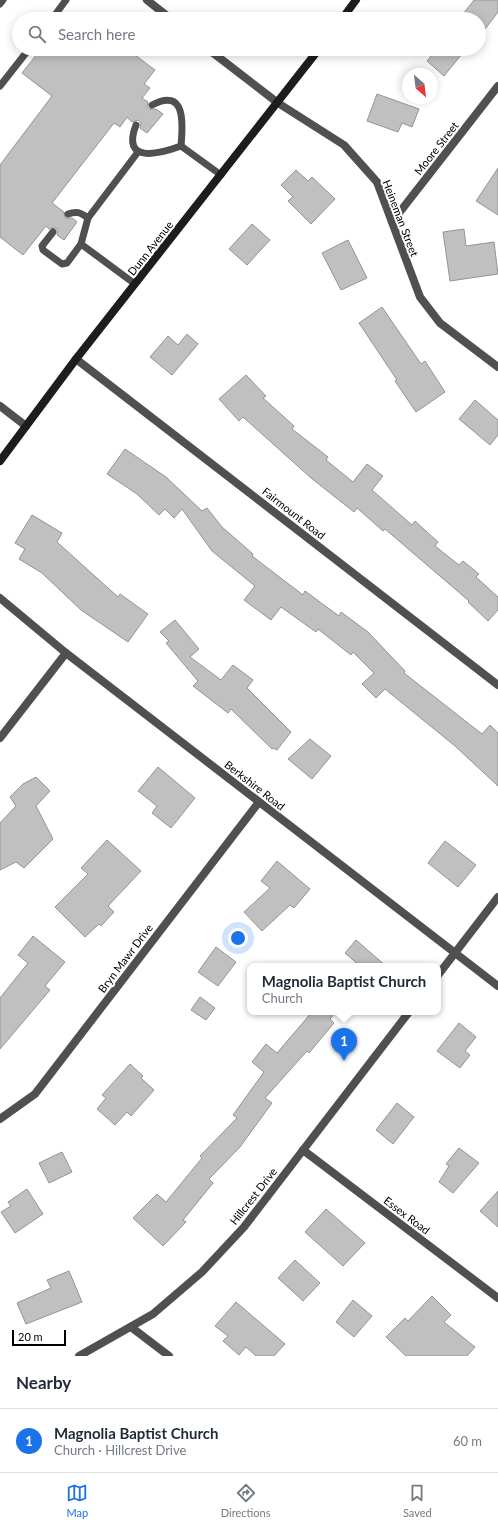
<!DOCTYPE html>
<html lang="en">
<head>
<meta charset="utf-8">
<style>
	:root { --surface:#fff; --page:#f2f2f3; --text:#1f2937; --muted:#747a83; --line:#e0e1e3; --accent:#1a73e8 }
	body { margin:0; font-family:Lato,sans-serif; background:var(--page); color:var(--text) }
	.compass { position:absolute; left:402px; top:68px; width:36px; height:36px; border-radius:50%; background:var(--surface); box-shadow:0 2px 10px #0003; rotate:152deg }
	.scale { position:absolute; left:12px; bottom:10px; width:54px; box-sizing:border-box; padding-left:4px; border:2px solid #000; border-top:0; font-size:11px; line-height:14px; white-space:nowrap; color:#000; -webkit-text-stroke:3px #fff; paint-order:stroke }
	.you { position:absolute; left:238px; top:938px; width:14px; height:14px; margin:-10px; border:3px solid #fff; border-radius:50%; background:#1a73e8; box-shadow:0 0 0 6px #1a73e833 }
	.badge { display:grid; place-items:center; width:26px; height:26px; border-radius:50%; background:var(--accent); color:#fff; font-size:13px; font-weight:700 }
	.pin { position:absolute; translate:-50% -33px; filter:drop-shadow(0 1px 2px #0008) }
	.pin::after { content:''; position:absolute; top:21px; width:14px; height:12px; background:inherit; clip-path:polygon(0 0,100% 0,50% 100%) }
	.popup { position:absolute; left:247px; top:963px; width:194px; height:52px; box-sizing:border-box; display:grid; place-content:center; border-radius:8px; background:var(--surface); filter:drop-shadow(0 1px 3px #0005); font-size:13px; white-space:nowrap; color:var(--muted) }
	.popup b { font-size:15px; color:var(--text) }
	.popup::after { content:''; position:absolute; left:50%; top:100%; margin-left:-8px; border:8px solid transparent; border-top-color:var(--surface) }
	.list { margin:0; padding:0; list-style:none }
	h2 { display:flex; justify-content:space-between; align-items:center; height:52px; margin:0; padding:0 16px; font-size:17px }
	h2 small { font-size:13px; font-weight:400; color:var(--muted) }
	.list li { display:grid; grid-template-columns:26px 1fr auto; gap:12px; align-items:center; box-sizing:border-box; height:64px; padding:0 16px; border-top:1px solid var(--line) }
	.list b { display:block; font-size:15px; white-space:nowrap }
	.list p { margin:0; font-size:13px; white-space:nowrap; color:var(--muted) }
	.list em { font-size:13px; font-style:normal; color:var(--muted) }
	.icon { flex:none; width:22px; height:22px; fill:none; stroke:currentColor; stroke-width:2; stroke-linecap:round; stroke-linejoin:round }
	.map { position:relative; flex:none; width:498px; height:1356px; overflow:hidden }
	.search { position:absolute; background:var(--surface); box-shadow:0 2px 10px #0003; left:12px; right:12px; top:12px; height:44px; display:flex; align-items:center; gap:10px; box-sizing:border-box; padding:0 14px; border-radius:22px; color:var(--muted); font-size:15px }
	.sheet { height:116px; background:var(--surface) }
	nav { display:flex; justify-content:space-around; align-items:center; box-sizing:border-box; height:56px; border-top:1px solid var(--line); background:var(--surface); font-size:11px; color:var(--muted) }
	nav a { display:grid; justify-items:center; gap:2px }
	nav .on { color:var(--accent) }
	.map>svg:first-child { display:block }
	.building { fill:#c0c0c0; stroke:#949494 }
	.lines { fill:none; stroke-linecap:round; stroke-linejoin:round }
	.lane { stroke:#505050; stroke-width:7 }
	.street { stroke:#505050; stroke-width:8 }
	.secondary { stroke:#1d1d1d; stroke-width:8 }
	.labels { text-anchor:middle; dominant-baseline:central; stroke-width:4; stroke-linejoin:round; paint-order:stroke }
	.street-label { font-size:11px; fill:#000; stroke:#fff }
</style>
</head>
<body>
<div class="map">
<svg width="498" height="1356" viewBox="0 0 498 1356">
	<rect width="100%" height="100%" fill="#fff"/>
	<g class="building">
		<path d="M 474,0 L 498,0 L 498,12 L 479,37 L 479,19 L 459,19 Z"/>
		<path d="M 41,49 L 127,49 L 155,70 L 144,84 L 150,88 L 142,98 L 148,102 L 147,106 L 149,109 L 156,109 L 163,114 L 147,133 L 140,128 L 141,123 L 138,120 L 132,122 L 127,117 L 120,127 L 114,123 L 52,203 L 64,212 L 65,218 L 72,218 L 77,222 L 64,240 L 57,235 L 58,231 L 56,228 L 49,229 L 46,226 L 23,255 L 0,237 L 0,165 L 52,96 L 22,73 Z"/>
		<path d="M 437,49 L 466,49 L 444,76 L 427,61 Z"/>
		<path d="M 377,94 L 419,109 L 412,127 L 402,123 L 398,132 L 367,121 Z"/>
		<path d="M 498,168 L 498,215 L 476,201 Z"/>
		<path d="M 296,170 L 308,181 L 312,177 L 335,199 L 311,224 L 288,201 L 293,197 L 281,185 Z"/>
		<path d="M 252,224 L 270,240 L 247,265 L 229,249 Z"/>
		<path d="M 464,229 L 466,246 L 494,242 L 498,274 L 450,281 L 443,232 Z"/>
		<path d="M 348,240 L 367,278 L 341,290 L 322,253 Z"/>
		<path d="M 382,307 L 421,364 L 425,361 L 445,392 L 416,412 L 395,381 L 397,380 L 359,323 Z"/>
		<path d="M 187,334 L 198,344 L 172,375 L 150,357 L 168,336 L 178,345 Z"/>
		<path d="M 246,375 L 266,396 L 263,398 L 294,426 L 292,429 L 328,457 L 326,460 L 353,482 L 367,464 L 383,476 L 372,490 L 412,525 L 415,521 L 438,542 L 435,546 L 459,565 L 463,561 L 479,574 L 476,577 L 498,597 L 498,610 L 488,621 L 468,602 L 469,601 L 385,529 L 383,531 L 357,508 L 354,512 L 311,478 L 243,417 L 239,421 L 219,399 Z"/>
		<path d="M 475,400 L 498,420 L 498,435 L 490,445 L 459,419 Z"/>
		<path d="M 125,449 L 166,477 L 202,511 L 207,508 L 222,527 L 253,554 L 252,556 L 303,595 L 305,591 L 339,616 L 341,612 L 368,632 L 405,671 L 404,673 L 482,734 L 490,725 L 498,733 L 498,786 L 455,746 L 385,689 L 376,698 L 362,684 L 374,673 L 353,652 L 351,655 L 318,629 L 316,632 L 281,607 L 271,620 L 244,600 L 255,586 L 212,551 L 182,509 L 174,518 L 165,509 L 159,515 L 137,494 L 107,474 Z"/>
		<path d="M 32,515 L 62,533 L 57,542 L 118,597 L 120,594 L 148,614 L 128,642 L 81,610 L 42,573 L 19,559 L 25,549 L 15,543 Z"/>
		<path d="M 175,620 L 199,649 L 190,657 L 221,680 L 233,665 L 253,680 L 247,688 L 291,732 L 277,750 L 273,748 L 272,749 L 231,709 L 228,713 L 193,686 L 198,681 L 166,643 L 169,641 L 160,632 Z"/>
		<path d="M 310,739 L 331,756 L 312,779 L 288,759 Z"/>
		<path d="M 158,767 L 195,798 L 171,828 L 152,813 L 157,806 L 138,791 Z"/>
		<path d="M 36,777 L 50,791 L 36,806 L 53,839 L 24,868 L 16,862 L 0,870 L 0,823 L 16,806 L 10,797 L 23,784 Z"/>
		<path d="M 107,840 L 141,871 L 108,906 L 114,912 L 101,926 L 99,924 L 85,937 L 55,907 L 88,874 L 81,868 Z"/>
		<path d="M 445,841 L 476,865 L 458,887 L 428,863 Z"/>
		<path d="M 277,861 L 310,889 L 294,908 L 290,905 L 262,931 L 244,912 L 270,888 L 261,881 Z"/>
		<path d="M 33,936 L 65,962 L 45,986 L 50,990 L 0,1049 L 0,998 L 28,963 L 18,955 Z"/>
		<path d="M 356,940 L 386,966 L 360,966 L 345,953 Z"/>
		<path d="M 216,947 L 236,962 L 218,986 L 198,972 Z"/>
		<path d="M 200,997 L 215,1008 L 206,1020 L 191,1010 Z"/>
		<path d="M 312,1012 L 336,1012 L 330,1019 L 334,1023 L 309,1053 L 307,1051 L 265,1098 L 272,1103 L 240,1147 L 209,1179 L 213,1183 L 183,1220 L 186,1222 L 163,1246 L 133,1218 L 157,1194 L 166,1202 L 202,1158 L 200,1156 L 237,1118 L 233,1115 L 264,1072 L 252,1062 L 266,1044 L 277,1053 Z"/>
		<path d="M 459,1023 L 476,1037 L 465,1051 L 470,1055 L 460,1068 L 437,1051 Z"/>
		<path d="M 130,1064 L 143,1076 L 141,1078 L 154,1090 L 131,1116 L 127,1112 L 115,1125 L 97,1109 L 106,1098 L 102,1095 Z"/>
		<path d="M 397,1103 L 414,1117 L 393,1144 L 376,1130 Z"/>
		<path d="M 459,1148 L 479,1163 L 453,1193 L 439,1182 L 449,1166 L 446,1164 Z"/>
		<path d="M 62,1152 L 72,1172 L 49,1183 L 39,1163 Z"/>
		<path d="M 27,1189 L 43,1214 L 15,1233 L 1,1212 L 11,1206 L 8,1202 Z"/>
		<path d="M 498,1191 L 498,1227 L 480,1211 Z"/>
		<path d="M 326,1209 L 365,1243 L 343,1266 L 305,1232 Z"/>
		<path d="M 295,1260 L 320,1283 L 303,1301 L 278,1278 Z"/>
		<path d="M 69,1271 L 82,1302 L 26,1324 L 17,1303 L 51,1288 L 47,1280 Z"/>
		<path d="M 432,1296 L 451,1315 L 444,1322 L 475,1347 L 467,1356 L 406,1356 L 386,1337 L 405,1318 L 408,1321 Z"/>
		<path d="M 353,1300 L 372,1316 L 354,1337 L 336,1322 Z"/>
		<path d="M 236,1302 L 285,1344 L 274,1356 L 256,1356 L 246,1347 L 239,1355 L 223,1341 L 228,1336 L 215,1326 Z"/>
	</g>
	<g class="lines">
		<g class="lane">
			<path d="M 0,4 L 3,0"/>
			<path d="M 52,19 L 66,0"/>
			<path d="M 0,86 L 29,49"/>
			<path d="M 152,105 C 186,87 183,124 181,146"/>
			<path d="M 136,125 C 121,164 159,154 181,146"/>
			<path d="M 181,146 L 221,175"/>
			<path d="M 68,214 C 76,211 80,212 88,218"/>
			<path d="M 53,232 L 42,246 L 43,250 L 62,264 L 67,263 L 81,244"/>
			<path d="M 135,284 L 81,244 L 88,218 L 138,152"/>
		</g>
		<g class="street">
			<path d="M 147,0 L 171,19"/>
			<path d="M 208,49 L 278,103 L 344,145 L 377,182 L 420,297 L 440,323 L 498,367"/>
			<path d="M 392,222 L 498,86"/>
			<path d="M 76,359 L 498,685"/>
			<path d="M 0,406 L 26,426"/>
			<path d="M 0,598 L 66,653 L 498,986"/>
			<path d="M 0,738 L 66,653"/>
			<path d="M 438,975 L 498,897"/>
			<path d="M 0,1119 L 35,1094 L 259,802"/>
			<path d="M 303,1150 L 498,1298"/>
			<path d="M 131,1327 L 169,1356"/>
			<path d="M 79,1356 L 153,1314 L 202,1272 L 244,1227 L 409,1012"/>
		</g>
		<g class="secondary">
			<path d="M 342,19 L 356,0"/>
			<path d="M 0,461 L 76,359 L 319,49"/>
		</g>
	</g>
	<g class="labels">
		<g class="street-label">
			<text transform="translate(436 148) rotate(-52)">Moore Street</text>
			<text transform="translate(401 218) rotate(69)">Heineman Street</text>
			<text transform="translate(150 248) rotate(-52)">Dunn Avenue</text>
			<text transform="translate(294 513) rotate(38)">Fairmount Road</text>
			<text transform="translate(255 785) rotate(38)">Berkshire Road</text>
			<text transform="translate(125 958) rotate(-53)">Bryn Mawr Drive</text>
			<text transform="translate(253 1196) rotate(-52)">Hillcrest Drive</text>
			<text transform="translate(407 1215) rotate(37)">Essex Road</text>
		</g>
	</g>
</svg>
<svg class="compass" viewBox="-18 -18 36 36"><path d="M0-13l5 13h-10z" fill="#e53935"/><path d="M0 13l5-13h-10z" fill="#747a83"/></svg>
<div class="scale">20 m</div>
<div class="you"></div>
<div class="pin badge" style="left:344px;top:1061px">1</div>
<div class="popup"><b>Magnolia Baptist Church</b>Church</div>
<div class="search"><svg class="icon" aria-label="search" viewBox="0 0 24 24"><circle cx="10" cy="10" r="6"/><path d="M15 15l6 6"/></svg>Search here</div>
</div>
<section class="sheet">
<h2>Nearby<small></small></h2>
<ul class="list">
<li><span class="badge">1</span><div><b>Magnolia Baptist Church</b><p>Church · Hillcrest Drive</p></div><em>60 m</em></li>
</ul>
</section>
<nav>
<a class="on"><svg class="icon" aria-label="map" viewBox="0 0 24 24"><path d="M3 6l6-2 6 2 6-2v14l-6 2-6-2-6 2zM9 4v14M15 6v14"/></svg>Map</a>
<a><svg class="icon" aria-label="directions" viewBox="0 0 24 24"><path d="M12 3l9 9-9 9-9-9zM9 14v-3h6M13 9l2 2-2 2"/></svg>Directions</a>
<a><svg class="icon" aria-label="saved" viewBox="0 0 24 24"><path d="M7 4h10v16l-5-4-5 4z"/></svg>Saved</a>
</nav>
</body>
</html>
